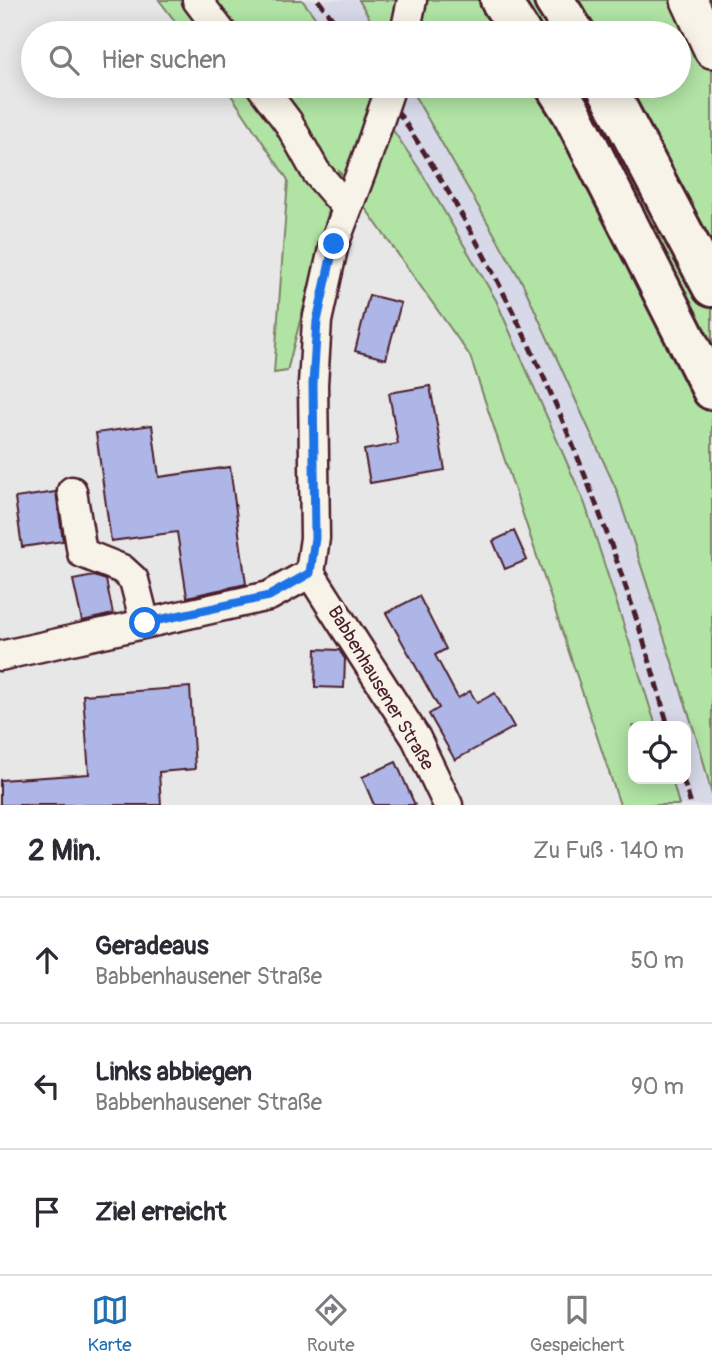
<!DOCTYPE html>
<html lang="de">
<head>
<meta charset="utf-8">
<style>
	:root { --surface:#fff; --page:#f7f7f7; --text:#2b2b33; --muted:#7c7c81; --line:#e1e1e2; --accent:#1f6fb2 }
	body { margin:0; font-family:Pangolin,sans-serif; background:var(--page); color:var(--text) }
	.controls { position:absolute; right:21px; bottom:21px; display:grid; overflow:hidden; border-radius:14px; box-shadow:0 4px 18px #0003 }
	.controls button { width:63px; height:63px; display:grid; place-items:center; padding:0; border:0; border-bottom:2px solid var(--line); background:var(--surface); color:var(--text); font:35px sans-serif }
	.stop { position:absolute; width:21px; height:21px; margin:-16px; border:5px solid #1a73e8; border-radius:50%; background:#fff }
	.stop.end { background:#1a73e8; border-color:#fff; box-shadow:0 2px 7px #0008 }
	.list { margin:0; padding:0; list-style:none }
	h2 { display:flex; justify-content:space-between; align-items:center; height:91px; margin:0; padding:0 28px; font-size:30px }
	h2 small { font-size:23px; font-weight:400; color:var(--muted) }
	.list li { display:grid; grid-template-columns:46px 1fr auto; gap:21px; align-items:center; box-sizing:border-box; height:126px; padding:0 28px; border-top:2px solid var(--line) }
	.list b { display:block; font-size:26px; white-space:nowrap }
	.list p { margin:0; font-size:23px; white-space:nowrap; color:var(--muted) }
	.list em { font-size:23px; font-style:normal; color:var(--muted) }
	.icon { flex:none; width:38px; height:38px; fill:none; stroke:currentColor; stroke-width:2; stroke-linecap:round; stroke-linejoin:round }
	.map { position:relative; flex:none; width:712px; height:805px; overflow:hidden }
	.search { position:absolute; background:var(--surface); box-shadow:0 4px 18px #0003; left:21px; right:21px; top:21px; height:77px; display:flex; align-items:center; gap:18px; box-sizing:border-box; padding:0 24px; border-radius:38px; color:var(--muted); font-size:26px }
	.sheet { height:469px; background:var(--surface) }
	nav { display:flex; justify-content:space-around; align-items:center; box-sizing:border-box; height:98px; border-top:2px solid var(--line); background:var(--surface); font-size:19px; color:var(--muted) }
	nav a { display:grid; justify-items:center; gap:4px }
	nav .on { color:var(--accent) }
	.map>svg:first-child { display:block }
	.built { fill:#d7d8e8 }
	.green { fill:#b0e3a4; stroke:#7d8168; stroke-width:2 }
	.building { fill:#aeb6e7; stroke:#4a1f2b; stroke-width:2 }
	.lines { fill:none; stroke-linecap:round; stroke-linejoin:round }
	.minor-casing { stroke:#4a1f2b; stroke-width:33 }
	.major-casing { stroke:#4a1f2b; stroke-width:40 }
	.highway-casing { stroke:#4a1f2b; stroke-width:44 }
	.minor { stroke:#f7f3e8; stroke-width:28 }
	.major { stroke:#f7f3e8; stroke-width:35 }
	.highway { stroke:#f7f3e8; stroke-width:38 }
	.rail { stroke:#4a1f2b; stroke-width:5; stroke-dasharray:10 5; stroke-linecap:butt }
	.minor-bridge-casing { stroke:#4a1f2b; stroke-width:33; stroke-linecap:butt }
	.minor-bridge { stroke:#f7f3e8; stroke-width:28 }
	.route { stroke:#1a73e8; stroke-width:9 }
	.labels { text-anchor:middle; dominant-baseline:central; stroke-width:7; stroke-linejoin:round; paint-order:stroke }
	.street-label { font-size:19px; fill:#4a1f2b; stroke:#f7f3e8 }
</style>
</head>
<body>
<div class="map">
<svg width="712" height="805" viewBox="0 0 712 805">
	<rect width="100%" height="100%" fill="#e8e7e8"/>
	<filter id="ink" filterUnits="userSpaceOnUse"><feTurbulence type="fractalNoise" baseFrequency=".0143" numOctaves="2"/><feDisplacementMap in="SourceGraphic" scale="14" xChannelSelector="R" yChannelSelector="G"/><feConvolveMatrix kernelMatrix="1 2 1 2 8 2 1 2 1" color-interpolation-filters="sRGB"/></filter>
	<g filter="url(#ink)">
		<g class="built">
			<path d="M 302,0 L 359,0 L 378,33 L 327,33 Z"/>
			<path d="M 363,86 L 409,86 L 523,284 L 617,491 L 701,752 L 712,795 L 712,805 L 679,805 L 672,779 L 686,779 L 686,726 L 656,726 L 585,504 L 496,300 L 420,170 Z"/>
		</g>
		<g class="green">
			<path d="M 159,0 L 302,0 L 327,33 L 184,33 Z"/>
			<path d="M 359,0 L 712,0 L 712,795 L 701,752 L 617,491 L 523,284 L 409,86 L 679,86 L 679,33 L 378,33 Z"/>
			<path d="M 225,86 L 363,86 L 420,170 L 496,300 L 585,504 L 656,726 L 633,726 L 633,779 L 672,779 L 679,805 L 620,805 L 470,356 L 339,171 L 287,371 L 274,373 L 288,180 Z"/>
		</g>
		<g class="building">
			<path d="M 369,295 L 401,303 L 386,359 L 355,351 Z"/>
			<path d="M 430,386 L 445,470 L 370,483 L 364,450 L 398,444 L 389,393 Z"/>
			<path d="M 152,425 L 159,477 L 230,467 L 246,584 L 187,597 L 177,532 L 111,541 L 96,433 Z"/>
			<path d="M 56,492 L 63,541 L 22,547 L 15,498 Z"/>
			<path d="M 514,531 L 527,560 L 505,569 L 493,541 Z"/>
			<path d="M 94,576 L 106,580 L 113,614 L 82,621 L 73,580 Z"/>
			<path d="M 419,596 L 446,649 L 435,655 L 458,698 L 470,691 L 477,703 L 495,693 L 514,727 L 455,760 L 429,714 L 439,708 L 386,613 Z"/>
			<path d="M 316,649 L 339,650 L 345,659 L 344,688 L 315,687 Z"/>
			<path d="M 190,687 L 195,769 L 159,772 L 161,805 L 0,805 L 0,780 L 89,774 L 83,695 Z"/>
			<path d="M 396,762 L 415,805 L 374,805 L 362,777 Z"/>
		</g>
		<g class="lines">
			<g class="minor-casing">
				<g id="minor">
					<path d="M 197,0 L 222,33"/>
					<path d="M 405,33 L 412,0"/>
					<path d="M 261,86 L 288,122 L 316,172 L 347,208"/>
					<path d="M 367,157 L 334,244 L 317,321 L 313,384 L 315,538 L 310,573 L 416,738 L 448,805"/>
					<path d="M 72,491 L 82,553 L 122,569 L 134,580 L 145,623"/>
					<path d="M 0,656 L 269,596 L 310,573"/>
				</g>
			</g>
			<g class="major-casing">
				<path id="major" d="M 689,0 L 712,50"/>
			</g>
			<g class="highway-casing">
				<g id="highway">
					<path d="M 500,0 L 521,33"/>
					<path d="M 554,0 L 575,33"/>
					<path d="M 555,86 L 572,113 L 712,390"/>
					<path d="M 606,86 L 712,287"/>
				</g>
			</g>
			<use href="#minor" class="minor"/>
			<use href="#major" class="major"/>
			<use href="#highway" class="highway"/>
			<g class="rail">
				<path d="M 318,0 L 343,33"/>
				<path d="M 380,86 C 496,251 578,438 640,630 C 650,661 659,694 668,726"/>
				<path d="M 683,779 L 691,805"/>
			</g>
			<g class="minor-bridge-casing">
				<path id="minor-bridge" d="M 367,157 L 391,86"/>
			</g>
			<use href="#minor-bridge" class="minor-bridge"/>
		</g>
	</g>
	<g class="lines" filter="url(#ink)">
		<path class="route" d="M 145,623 L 269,596 L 310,573 L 315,538 L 313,384 L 317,321 L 334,244"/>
	</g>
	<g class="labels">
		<g class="street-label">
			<text transform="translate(381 688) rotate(59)">Babbenhausener Straße</text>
		</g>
	</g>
</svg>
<div class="controls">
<button><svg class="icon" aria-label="locate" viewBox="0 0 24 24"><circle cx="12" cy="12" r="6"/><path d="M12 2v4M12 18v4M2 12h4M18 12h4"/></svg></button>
</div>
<div class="stop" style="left:145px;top:623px"></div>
<div class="stop end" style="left:334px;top:244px"></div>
<div class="search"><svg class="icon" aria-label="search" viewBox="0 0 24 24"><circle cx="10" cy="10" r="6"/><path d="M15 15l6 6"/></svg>Hier suchen</div>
</div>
<section class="sheet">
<h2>2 Min.<small>Zu Fuß · 140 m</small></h2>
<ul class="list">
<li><svg class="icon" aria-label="ahead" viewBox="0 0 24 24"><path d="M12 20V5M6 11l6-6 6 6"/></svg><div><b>Geradeaus</b><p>Babbenhausener Straße</p></div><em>50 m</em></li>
<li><svg class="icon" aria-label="left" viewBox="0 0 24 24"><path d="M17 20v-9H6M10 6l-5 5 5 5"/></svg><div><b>Links abbiegen</b><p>Babbenhausener Straße</p></div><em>90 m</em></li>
<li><svg class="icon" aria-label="arrive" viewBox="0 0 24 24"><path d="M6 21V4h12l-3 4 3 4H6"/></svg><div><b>Ziel erreicht</b></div></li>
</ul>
</section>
<nav>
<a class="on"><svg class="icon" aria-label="map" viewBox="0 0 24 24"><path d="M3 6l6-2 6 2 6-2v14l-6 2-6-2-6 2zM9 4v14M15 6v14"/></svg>Karte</a>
<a><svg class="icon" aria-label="directions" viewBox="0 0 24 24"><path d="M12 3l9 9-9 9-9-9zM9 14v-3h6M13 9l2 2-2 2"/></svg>Route</a>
<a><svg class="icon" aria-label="saved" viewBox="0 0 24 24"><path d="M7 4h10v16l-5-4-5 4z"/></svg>Gespeichert</a>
</nav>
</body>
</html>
